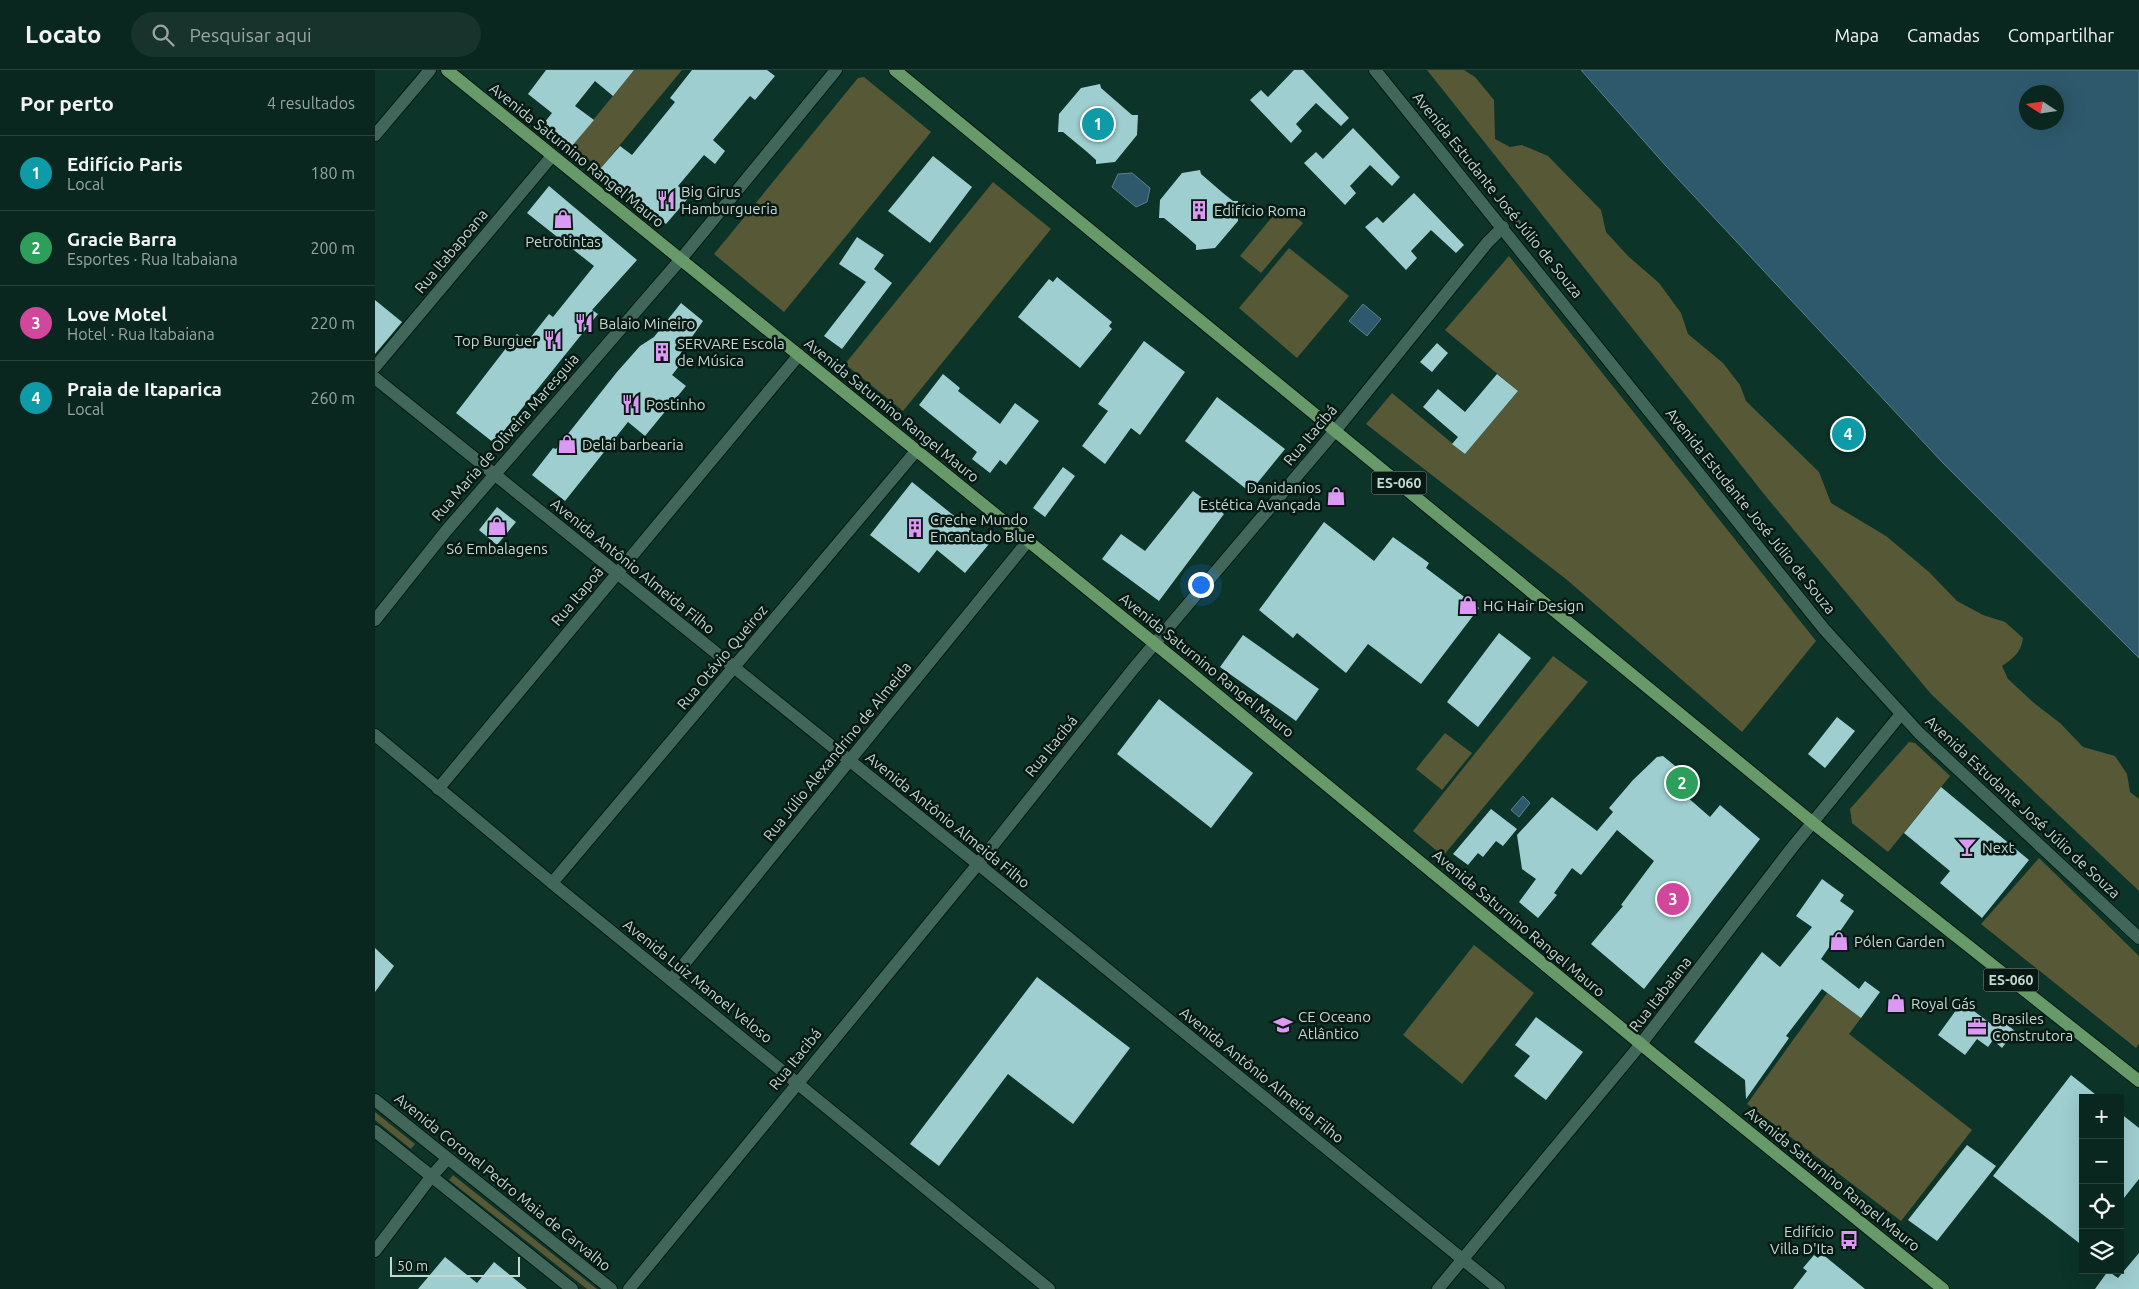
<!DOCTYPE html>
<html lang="pt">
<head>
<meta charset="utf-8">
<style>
	:root { --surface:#09271e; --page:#17332b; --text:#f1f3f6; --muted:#99a5a4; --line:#29443c; --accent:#d93025 }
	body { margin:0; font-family:Ubuntu,sans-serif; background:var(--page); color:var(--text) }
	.controls { position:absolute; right:15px; bottom:15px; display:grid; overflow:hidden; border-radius:0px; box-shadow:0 5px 20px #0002 }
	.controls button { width:45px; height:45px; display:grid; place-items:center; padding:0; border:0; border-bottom:1px solid var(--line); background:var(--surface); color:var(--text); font:25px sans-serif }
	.compass { position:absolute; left:1644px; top:15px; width:45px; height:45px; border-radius:50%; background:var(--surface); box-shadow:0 5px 20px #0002; rotate:282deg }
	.scale { position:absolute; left:15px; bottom:12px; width:130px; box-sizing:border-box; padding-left:5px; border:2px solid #c3d8d0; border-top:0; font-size:14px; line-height:18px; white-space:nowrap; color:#c3d8d0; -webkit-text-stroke:4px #081813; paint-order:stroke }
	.you { position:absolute; left:825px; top:514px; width:18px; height:18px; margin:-12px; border:4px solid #fff; border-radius:50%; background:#1a73e8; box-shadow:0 0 0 8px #1a73e833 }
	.badge { display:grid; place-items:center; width:32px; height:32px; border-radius:50%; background:var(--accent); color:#fff; font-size:16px; font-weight:700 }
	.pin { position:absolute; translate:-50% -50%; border:2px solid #fff; box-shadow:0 1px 5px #0006 }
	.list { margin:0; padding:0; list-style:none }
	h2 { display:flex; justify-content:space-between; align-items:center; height:65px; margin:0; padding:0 20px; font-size:21px }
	h2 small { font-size:16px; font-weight:400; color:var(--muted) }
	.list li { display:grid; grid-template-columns:32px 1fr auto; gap:15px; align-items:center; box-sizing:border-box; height:75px; padding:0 20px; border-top:1px solid var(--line) }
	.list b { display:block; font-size:19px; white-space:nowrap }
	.list p { margin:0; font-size:16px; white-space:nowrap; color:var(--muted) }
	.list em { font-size:16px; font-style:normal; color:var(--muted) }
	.icon { flex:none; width:28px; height:28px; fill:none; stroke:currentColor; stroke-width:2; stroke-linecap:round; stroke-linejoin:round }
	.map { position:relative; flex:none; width:1764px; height:1219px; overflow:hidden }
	header { display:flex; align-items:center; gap:30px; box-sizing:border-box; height:70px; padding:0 25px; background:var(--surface); border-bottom:1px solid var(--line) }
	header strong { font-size:24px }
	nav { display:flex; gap:28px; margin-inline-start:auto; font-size:18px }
	.search { width:350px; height:45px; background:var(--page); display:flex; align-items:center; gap:12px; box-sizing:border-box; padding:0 18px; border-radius:28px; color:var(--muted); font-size:19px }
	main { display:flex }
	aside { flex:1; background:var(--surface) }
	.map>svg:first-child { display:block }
	.green { fill:#575836 }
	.water { fill:#2e596d; stroke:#5b7f8b; fill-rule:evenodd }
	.building { fill:#9fced0 }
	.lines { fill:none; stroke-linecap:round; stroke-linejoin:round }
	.street-casing { stroke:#001a11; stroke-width:14 }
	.secondary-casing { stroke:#001a11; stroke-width:14 }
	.primary-casing { stroke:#001a11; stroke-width:14 }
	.street { stroke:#406759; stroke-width:12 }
	.secondary { stroke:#406759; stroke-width:12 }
	.primary { stroke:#679969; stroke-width:12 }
	.labels { text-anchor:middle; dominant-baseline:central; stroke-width:5; stroke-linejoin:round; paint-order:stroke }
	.shield { fill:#081813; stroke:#8b9e97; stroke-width:1 }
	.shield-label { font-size:14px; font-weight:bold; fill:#c3d8d0 }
	.street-label { font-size:15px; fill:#c3d8d0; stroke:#081813 }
	.poi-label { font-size:15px; fill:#c3d8d0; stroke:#081813; text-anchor:start }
</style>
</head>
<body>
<header>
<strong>Locato</strong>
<div class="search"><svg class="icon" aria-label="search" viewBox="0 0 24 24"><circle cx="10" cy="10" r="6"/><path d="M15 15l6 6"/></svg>Pesquisar aqui</div>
<nav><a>Mapa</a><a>Camadas</a><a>Compartilhar</a></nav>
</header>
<main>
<aside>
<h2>Por perto<small>4 resultados</small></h2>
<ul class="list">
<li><span class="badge" style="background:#0f9aa8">1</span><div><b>Edifício Paris</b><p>Local</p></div><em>180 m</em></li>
<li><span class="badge" style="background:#2e9e5b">2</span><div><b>Gracie Barra</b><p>Esportes · Rua Itabaiana</p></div><em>200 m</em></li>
<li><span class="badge" style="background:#d1479c">3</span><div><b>Love Motel</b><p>Hotel · Rua Itabaiana</p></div><em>220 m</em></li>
<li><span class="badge" style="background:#0f9aa8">4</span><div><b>Praia de Itaparica</b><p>Local</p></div><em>260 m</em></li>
</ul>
</aside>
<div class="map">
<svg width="1764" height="1219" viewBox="0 0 1764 1219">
	<rect width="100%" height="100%" fill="#0c3428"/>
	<g class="green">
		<path d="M 259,0 L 307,0 L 225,99 L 197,76 Z"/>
		<path d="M 1052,0 L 1089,0 L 1100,7 L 1119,30 L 1120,69 L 1135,77 L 1147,75 L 1173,86 L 1226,140 L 1231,162 L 1253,186 L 1284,213 L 1306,243 L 1313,264 L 1348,293 L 1365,315 L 1371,331 L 1444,402 L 1456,433 L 1511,466 L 1554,502 L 1582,531 L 1608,545 L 1630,552 L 1648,568 C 1646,582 1639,588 1627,596 L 1633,609 L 1659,633 L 1685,653 L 1708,677 L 1740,686 L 1752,704 L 1755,722 L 1764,729 L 1764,821 L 1556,624 L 1393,429 Z"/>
		<path d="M 489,7 L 556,62 L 409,242 L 339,184 L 483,8 Z"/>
		<path d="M 618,112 L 676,159 L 528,341 L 470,294 Z"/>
		<path d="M 1126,126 L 1159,169 L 1156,171 L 1122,129 Z"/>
		<path d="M 906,136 L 928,153 L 886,203 L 865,186 Z"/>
		<path d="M 914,178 L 974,226 L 922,288 L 864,238 Z"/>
		<path d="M 1134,186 L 1441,571 L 1367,662 L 1191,509 L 991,354 L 1017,323 L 1090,384 L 1143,321 L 1070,260 Z"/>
		<path d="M 1178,586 L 1213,612 L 1068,786 L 1038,761 Z"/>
		<path d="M 1070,663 L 1097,683 L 1067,720 L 1041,699 Z"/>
		<path d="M 1534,672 L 1540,673 L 1575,706 L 1513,782 L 1477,753 L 1475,739 Z"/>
		<path d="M 1664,788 L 1764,886 L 1764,974 L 1761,978 L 1606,854 Z"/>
		<path d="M 1099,875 L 1159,923 L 1087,1014 L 1028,965 Z"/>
		<path d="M 1452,923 L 1486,948 L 1474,964 L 1597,1060 L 1526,1151 L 1372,1034 Z"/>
		<path d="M 0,1042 L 40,1074 L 36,1079 L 0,1050 Z"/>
		<path d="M 78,1105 L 222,1219 L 212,1219 L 74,1110 Z"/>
	</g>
	<g class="water">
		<path d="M 1206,0 L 1764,0 L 1764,588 L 1567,392 L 1291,96 ZM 1682,22 L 1682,52 L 1652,52 L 1652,22 Z"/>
		<path d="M 757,103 L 775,118 L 772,132 L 761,137 L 737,117 L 743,104 Z"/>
		<path d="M 988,234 L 1006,249 L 992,266 L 974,251 Z"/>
		<path d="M 1148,726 L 1155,733 L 1144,747 L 1136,740 Z"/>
	</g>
	<g class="building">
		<path d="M 171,0 L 259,0 L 238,26 L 220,11 L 200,36 L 219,50 L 197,76 L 169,53 L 177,43 L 153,24 Z"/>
		<path d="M 317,0 L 392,0 L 400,6 L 380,30 L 375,26 L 338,70 L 350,81 L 340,94 L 329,85 L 303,116 L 315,126 L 291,154 L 225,99 L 245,76 L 257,85 L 300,32 L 295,28 Z"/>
		<path d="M 919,0 L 928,0 L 974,48 L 966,56 L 941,33 L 921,54 L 927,61 L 916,73 L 875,30 L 886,20 L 893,27 Z"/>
		<path d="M 725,14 L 726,18 L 757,45 L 763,45 L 762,65 L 740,92 L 721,94 L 721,90 L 711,81 L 688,62 L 683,62 L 684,44 L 706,18 Z"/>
		<path d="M 978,58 L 1025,107 L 1017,116 L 995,95 L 975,116 L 981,123 L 970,135 L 929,93 L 941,82 L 948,89 Z"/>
		<path d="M 558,86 L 597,117 L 555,173 L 513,141 Z"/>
		<path d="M 825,100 L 826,104 L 848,123 L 858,131 L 863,131 L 863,151 L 840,178 L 821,180 L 821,175 L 812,167 L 789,148 L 784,148 L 785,130 L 807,103 Z"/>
		<path d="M 174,116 L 262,190 L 217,240 L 223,244 L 119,373 L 81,343 L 142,264 L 152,272 L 174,244 L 178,247 L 219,196 L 152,143 Z"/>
		<path d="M 1039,123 L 1089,175 L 1081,183 L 1056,160 L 1036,181 L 1042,188 L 1031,200 L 990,157 L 1002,147 L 1008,153 Z"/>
		<path d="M 482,167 L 509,185 L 499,199 L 517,213 L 467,279 L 449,266 L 491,212 L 464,194 Z"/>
		<path d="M 682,207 L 737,252 L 734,256 L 737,259 L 705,298 L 643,247 L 674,209 L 678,212 Z"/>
		<path d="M 0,230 L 27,252 L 0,284 Z"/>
		<path d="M 306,233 L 328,251 L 303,287 L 308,291 L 297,305 L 311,316 L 270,366 L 253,352 L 190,431 L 157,405 L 178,378 L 181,379 L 242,302 L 265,276 L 279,267 Z"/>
		<path d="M 769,271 L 810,302 L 765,365 L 756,358 L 730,394 L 707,376 L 733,341 L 723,334 Z"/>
		<path d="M 1062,273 L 1073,283 L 1057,302 L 1045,292 Z"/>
		<path d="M 568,304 L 585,318 L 583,321 L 625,354 L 640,333 L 664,351 L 631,395 L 625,390 L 615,403 L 597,389 L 602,382 L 544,335 Z"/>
		<path d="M 1122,304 L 1143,321 L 1090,384 L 1077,374 L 1083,367 L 1048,337 L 1063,319 L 1090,342 Z"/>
		<path d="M 842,327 L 910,379 L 875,422 L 810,371 Z"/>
		<path d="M 688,397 L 700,406 L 670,447 L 658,438 Z"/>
		<path d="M 537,412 L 614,474 L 590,503 L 562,480 L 544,503 L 495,465 Z"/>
		<path d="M 818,421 L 849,444 L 784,531 L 727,489 L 746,464 L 770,481 Z"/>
		<path d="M 122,437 L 141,452 L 122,475 L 104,460 Z"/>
		<path d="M 949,452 L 999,491 L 1018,467 L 1054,493 L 1051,498 L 1104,538 L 1046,614 L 993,574 L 971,603 L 922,563 L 918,568 L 884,540 Z"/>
		<path d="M 1124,563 L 1156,588 L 1103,657 L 1072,632 Z"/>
		<path d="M 868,565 L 944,619 L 921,651 L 845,597 Z"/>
		<path d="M 784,629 L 878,703 L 836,758 L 742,684 Z"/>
		<path d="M 1462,647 L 1480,661 L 1450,698 L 1433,684 Z"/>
		<path d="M 1288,686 L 1316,709 L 1317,716 L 1311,726 L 1335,747 L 1345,735 L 1385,769 L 1269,919 L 1216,874 L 1248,836 L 1246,835 L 1279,791 L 1242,760 L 1206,805 L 1197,798 L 1179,823 L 1182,825 L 1163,848 L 1144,832 L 1161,809 L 1147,799 L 1142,765 L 1177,727 L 1222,761 L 1238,742 L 1234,738 L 1258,710 L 1282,687 Z"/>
		<path d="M 1566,717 L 1654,790 L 1607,848 L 1565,813 L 1575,801 L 1529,763 Z"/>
		<path d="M 1116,739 L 1142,759 L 1128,776 L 1121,771 L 1108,787 L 1103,783 L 1093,795 L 1078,784 Z"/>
		<path d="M 1447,809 L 1469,825 L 1465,831 L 1479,841 L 1446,889 L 1484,919 L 1490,911 L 1505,922 L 1486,948 L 1447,919 L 1411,966 L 1414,968 L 1371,1029 L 1370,1010 L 1319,972 L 1387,882 L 1405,897 L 1437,857 L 1421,846 Z"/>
		<path d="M 0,878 L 19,896 L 0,922 Z"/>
		<path d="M 662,907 L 755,978 L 698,1054 L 633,1004 L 564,1096 L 535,1074 Z"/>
		<path d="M 1587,932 L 1616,954 L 1621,946 L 1640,961 L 1627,978 L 1618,970 L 1613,977 L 1602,969 L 1590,985 L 1563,965 Z"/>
		<path d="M 1161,947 L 1208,982 L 1171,1030 L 1139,1006 L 1155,986 L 1140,975 Z"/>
		<path d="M 1696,1005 L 1725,1028 L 1708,1028 L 1708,1176 L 1618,1106 Z"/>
		<path d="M 1745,1043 L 1764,1058 L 1764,1109 L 1745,1133 Z"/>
		<path d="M 1592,1075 L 1621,1096 L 1562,1171 L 1533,1150 Z"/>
		<path d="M 1446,1183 L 1490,1219 L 1418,1219 L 1432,1201 L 1428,1198 L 1439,1185 L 1443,1188 Z"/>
		<path d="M 1764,1183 L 1764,1219 L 1720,1219 L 1733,1201 L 1743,1208 Z"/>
		<path d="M 70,1187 L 102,1213 L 119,1192 L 152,1219 L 43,1219 Z"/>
	</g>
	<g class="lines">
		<g class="street-casing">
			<g id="street">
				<path d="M 0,65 L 55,0"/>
				<path d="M 0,297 L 177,86"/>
				<path d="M 0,665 L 177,813 L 674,1219"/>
				<path d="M 63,719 L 424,285"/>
				<path d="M 177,813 L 541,381"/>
				<path d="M 296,910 L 653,471"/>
				<path d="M 0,1181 L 56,1107"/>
				<path d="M 254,1219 L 603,794 L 759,598 L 960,361 L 1112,173 L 1128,157"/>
				<path d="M 1063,1219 L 1266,974 L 1416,779 L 1526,644"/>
			</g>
		</g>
		<g class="secondary-casing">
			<g id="secondary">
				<path d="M 1000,0 L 1449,559 L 1544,663 L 1764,868"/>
				<path d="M 0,308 L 603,794 L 1124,1219"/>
				<path d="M 0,550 L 71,461 L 306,189 L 461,0"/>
				<path d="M 0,1030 L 236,1219"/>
				<path d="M 0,1061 L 197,1219"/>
				<path d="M 56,1107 L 72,1089"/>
			</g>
		</g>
		<g class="primary-casing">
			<g id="primary">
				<path d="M 72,0 L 800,590 L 1284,989 L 1568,1219"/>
				<path d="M 520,0 L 1438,753 L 1764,1011"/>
			</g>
		</g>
		<use href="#street" class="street"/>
		<use href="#secondary" class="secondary"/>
		<use href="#primary" class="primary"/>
	</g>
	<defs>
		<g id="restaurant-bare" transform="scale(1.5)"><path d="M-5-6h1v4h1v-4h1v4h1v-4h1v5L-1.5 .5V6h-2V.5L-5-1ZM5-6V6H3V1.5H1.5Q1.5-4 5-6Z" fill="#dc99f4" stroke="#081813" stroke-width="2.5" paint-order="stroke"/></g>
		<g id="building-bare" transform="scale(1.5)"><path d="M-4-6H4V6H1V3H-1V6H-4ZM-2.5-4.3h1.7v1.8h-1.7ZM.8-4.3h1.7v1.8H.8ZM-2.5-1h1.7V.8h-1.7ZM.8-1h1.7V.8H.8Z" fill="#dc99f4" stroke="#081813" stroke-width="2.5" paint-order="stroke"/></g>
		<g id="shop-bare" transform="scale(1.5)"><path d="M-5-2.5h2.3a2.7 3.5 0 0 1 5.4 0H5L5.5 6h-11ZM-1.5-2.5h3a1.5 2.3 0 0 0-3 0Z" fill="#dc99f4" stroke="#081813" stroke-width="2.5" paint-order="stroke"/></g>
		<g id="bar-bare" transform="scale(1.5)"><path d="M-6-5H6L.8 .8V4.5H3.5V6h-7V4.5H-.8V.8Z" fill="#dc99f4" stroke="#081813" stroke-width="2.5" paint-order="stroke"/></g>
		<g id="school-bare" transform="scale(1.5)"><path d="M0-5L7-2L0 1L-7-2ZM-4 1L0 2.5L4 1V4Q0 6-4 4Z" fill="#dc99f4" stroke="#081813" stroke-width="2.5" paint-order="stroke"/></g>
		<g id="office-bare" transform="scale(1.5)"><path d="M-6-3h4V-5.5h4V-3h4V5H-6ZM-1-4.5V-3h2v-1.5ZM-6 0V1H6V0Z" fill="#dc99f4" stroke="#081813" stroke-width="2.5" paint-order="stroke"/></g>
		<g id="bus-bare" transform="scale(1.5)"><path d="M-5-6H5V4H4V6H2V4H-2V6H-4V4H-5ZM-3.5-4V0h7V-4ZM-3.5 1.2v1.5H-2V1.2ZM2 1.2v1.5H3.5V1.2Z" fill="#dc99f4" stroke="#081813" stroke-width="2.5" paint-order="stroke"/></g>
	</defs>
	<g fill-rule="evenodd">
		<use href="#restaurant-bare" x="291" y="130"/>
		<use href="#building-bare" x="824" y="140"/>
		<use href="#shop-bare" x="188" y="149"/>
		<use href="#restaurant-bare" x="209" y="253"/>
		<use href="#restaurant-bare" x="178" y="270"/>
		<use href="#building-bare" x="287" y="282"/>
		<use href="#restaurant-bare" x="256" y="334"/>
		<use href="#shop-bare" x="192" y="374"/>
		<use href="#shop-bare" x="961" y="426"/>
		<use href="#shop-bare" x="122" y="456"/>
		<use href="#building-bare" x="540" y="458"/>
		<use href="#shop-bare" x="1093" y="535"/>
		<use href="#bar-bare" x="1592" y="777"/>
		<use href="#shop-bare" x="1464" y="871"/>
		<use href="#shop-bare" x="1521" y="933"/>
		<use href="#school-bare" x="908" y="955"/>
		<use href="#office-bare" x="1602" y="957"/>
		<use href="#bus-bare" x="1474" y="1170"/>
	</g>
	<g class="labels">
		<g class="shield">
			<rect x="996.5" y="401.5" width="55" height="23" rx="4"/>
			<rect x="1608.5" y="898.5" width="55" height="23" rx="4"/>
		</g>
		<g class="shield-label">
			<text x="1024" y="413">ES-060</text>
			<text x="1636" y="910">ES-060</text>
		</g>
		<g class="street-label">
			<text transform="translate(202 85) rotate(39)">Avenida Saturnino Rangel Mauro</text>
			<text transform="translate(1123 125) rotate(51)">Avenida Estudante José Júlio de Souza</text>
			<text transform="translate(76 181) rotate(-50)">Rua Itabapoana</text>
			<text transform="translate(517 340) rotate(39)">Avenida Saturnino Rangel Mauro</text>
			<text transform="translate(935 365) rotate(-50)">Rua Itacibá</text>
			<text transform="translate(130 367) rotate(-49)">Rua Maria de Oliveira Maresguia</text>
			<text transform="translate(1376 441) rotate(51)">Avenida Estudante José Júlio de Souza</text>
			<text transform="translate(258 496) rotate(39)">Avenida Antônio Almeida Filho</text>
			<text transform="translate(202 526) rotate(-50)">Rua Itapoã</text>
			<text transform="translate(347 587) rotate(-50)">Rua Otávio Queiroz</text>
			<text transform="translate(832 595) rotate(39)">Avenida Saturnino Rangel Mauro</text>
			<text transform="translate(676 676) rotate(-51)">Rua Itacibá</text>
			<text transform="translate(462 681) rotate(-51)">Rua Júlio Alexandrino de Almeida</text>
			<text transform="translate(1648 737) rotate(43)">Avenida Estudante José Júlio de Souza</text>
			<text transform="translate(573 750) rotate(39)">Avenida Antônio Almeida Filho</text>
			<text transform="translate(1144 853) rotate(40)">Avenida Saturnino Rangel Mauro</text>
			<text transform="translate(323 911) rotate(39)">Avenida Luiz Manoel Veloso</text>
			<text transform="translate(1285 924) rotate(-52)">Rua Itabaiana</text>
			<text transform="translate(420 989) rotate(-51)">Rua Itacibá</text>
			<text transform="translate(887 1005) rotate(39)">Avenida Antônio Almeida Filho</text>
			<text transform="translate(1458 1109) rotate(39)">Avenida Saturnino Rangel Mauro</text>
			<text transform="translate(128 1112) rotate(39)">Avenida Coronel Pedro Maia de Carvalho</text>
		</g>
		<g class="poi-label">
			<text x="306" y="121">Big Girus<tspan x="306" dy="17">Hamburgueria</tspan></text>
			<text x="839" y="140">Edifício Roma</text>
			<text x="188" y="171" text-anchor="middle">Petrotintas</text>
			<text x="224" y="253">Balaio Mineiro</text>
			<text x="163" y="270" text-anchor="end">Top Burguer</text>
			<text x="302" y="273">SERVARE Escola<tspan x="302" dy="17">de Música</tspan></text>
			<text x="271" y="334">Postinho</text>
			<text x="207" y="374">Delai barbearia</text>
			<text x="946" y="417" text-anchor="end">Danidanios<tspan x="946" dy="17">Estética Avançada</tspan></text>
			<text x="555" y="449">Creche Mundo<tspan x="555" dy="17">Encantado Blue</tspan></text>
			<text x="122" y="478" text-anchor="middle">Só Embalagens</text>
			<text x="1108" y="535">HG Hair Design</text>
			<text x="1607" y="777">Next</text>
			<text x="1479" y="871">Pólen Garden</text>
			<text x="1536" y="933">Royal Gás</text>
			<text x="923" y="946">CE Oceano<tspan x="923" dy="17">Atlântico</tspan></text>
			<text x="1617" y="948">Brasiles<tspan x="1617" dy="17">Construtora</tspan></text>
			<text x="1459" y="1161" text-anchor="end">Edifício<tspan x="1459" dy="17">Villa D'Ita</tspan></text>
		</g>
	</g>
</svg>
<div class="controls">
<button>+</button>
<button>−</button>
<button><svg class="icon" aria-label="locate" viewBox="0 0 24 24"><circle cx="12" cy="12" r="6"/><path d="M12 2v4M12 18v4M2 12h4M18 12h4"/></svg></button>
<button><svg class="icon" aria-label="layers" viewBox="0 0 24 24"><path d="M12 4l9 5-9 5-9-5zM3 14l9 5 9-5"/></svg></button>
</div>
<svg class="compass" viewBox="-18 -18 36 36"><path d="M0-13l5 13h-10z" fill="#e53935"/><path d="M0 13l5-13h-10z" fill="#99a5a4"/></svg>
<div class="scale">50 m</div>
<div class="you"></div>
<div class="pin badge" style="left:723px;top:54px;background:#0f9aa8">1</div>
<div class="pin badge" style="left:1307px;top:713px;background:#2e9e5b">2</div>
<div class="pin badge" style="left:1298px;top:829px;background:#d1479c">3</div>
<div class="pin badge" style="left:1473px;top:364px;background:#0f9aa8">4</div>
</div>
</main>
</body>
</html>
